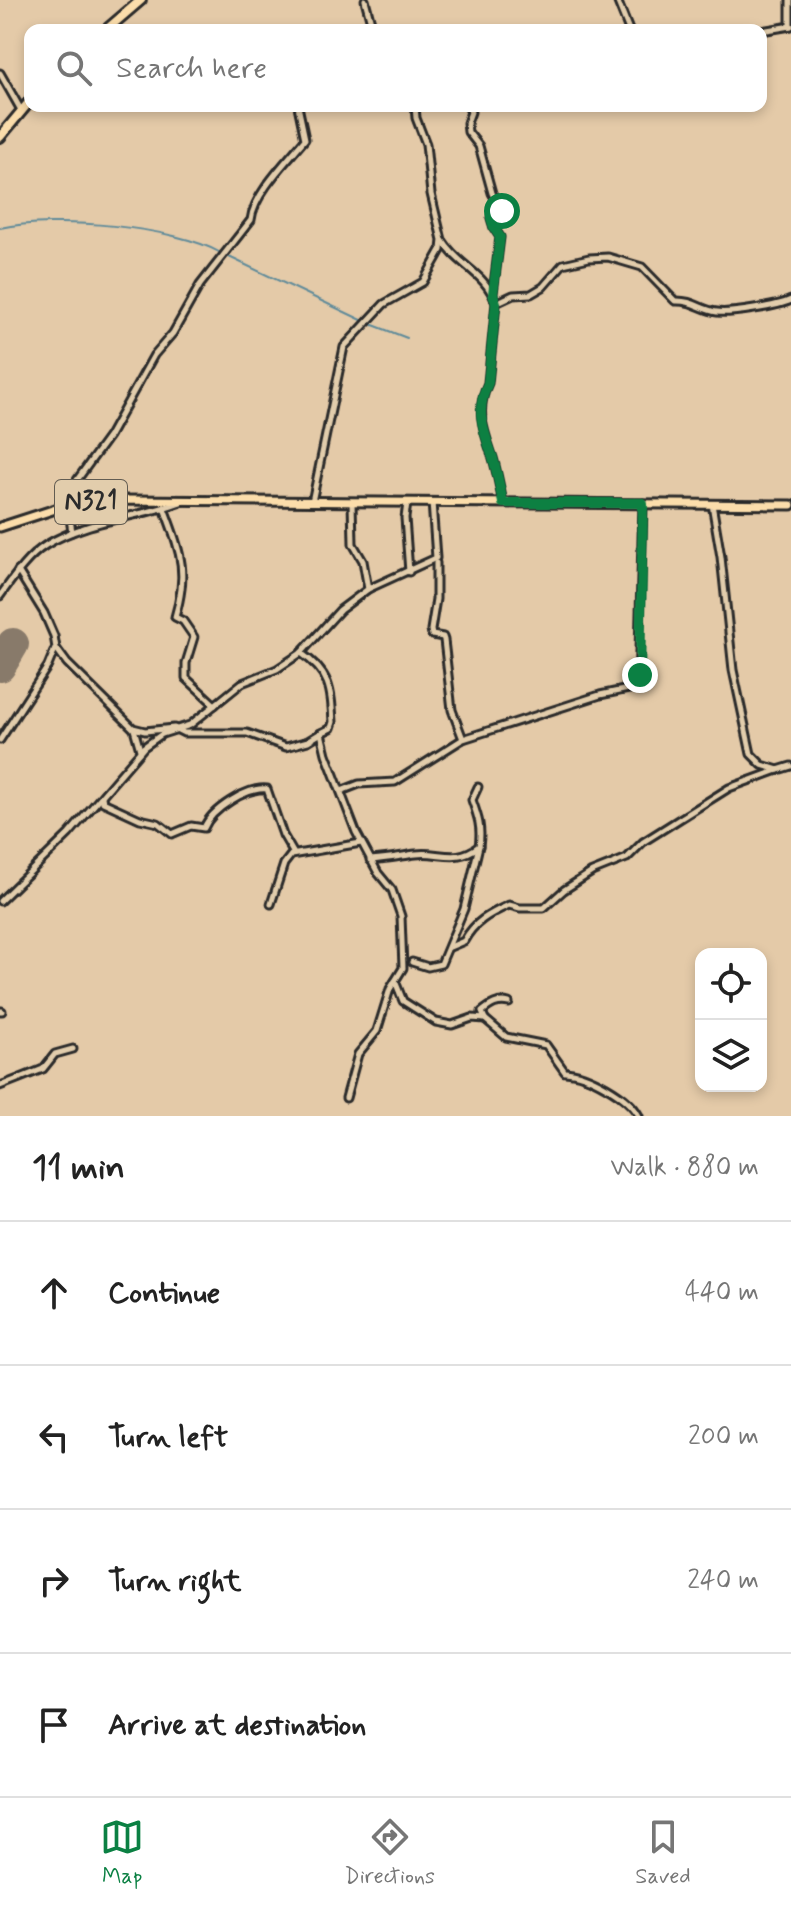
<!DOCTYPE html>
<html lang="en">
<head>
<meta charset="utf-8">
<style>
	:root { --surface:#fff; --page:#f6f6f6; --text:#222; --muted:#767676; --line:#e0e0e0; --accent:#0b8043 }
	body { margin:0; font-family:Mynerve,sans-serif; background:var(--page); color:var(--text) }
	.controls { position:absolute; right:24px; bottom:24px; display:grid; overflow:hidden; border-radius:16px; box-shadow:0 4px 12px #0003 }
	.controls button { width:72px; height:72px; display:grid; place-items:center; padding:0; border:0; border-bottom:2px solid var(--line); background:var(--surface); color:var(--text); font:40px sans-serif }
	.stop { position:absolute; width:24px; height:24px; margin:-18px; border:6px solid #0b8043; border-radius:50%; background:#fff }
	.stop.end { background:#0b8043; border-color:#fff; box-shadow:0 2px 8px #0008 }
	.list { margin:0; padding:0; list-style:none }
	h2 { display:flex; justify-content:space-between; align-items:center; height:104px; margin:0; padding:0 32px; font-size:34px }
	h2 small { font-size:26px; font-weight:400; color:var(--muted) }
	.list li { display:grid; grid-template-columns:52px 1fr auto; gap:24px; align-items:center; box-sizing:border-box; height:144px; padding:0 32px; border-top:2px solid var(--line) }
	.list b { display:block; font-size:30px; white-space:nowrap }
	.list em { font-size:26px; font-style:normal; color:var(--muted) }
	.icon { flex:none; width:44px; height:44px; fill:none; stroke:currentColor; stroke-width:2; stroke-linecap:round; stroke-linejoin:round }
	.map { position:relative; flex:none; width:791px; height:1116px; overflow:hidden }
	.search { position:absolute; background:var(--surface); box-shadow:0 4px 12px #0003; left:24px; right:24px; top:24px; height:88px; display:flex; align-items:center; gap:20px; box-sizing:border-box; padding:0 28px; border-radius:16px; color:var(--muted); font-size:30px }
	.sheet { height:680px; background:var(--surface) }
	nav { display:flex; justify-content:space-around; align-items:center; box-sizing:border-box; height:112px; border-top:2px solid var(--line); background:var(--surface); font-size:22px; color:var(--muted) }
	nav a { display:grid; justify-items:center; gap:4px }
	nav .on { color:var(--accent) }
	.map>svg:first-child { display:block }
	.lines { fill:none; stroke-linecap:round; stroke-linejoin:round }
	.stream { stroke:#608b9a; stroke-width:2 }
	.runway { stroke:#887a6a; stroke-width:32 }
	.minor-casing { stroke:#2b2b2b; stroke-width:11 }
	.major-casing { stroke:#2b2b2b; stroke-width:13 }
	.highway-casing { stroke:#2b2b2b; stroke-width:14 }
	.minor { stroke:#e2cdac; stroke-width:5 }
	.major { stroke:#fbddab; stroke-width:7 }
	.highway { stroke:#fbddab; stroke-width:8 }
	.route { stroke:#0b8043; stroke-width:10 }
	.labels { text-anchor:middle; dominant-baseline:central; stroke-width:6; stroke-linejoin:round; paint-order:stroke }
	.shield { fill:#e2cdac; stroke:#625c52; stroke-width:2 }
	.shield-label { font-size:26px; font-weight:bold; fill:#2b2b2b }
</style>
</head>
<body>
<div class="map">
<svg width="791" height="1116" viewBox="0 0 791 1116">
	<rect width="100%" height="100%" fill="#e4caa8"/>
	<filter id="ink" filterUnits="userSpaceOnUse"><feTurbulence type="fractalNoise" baseFrequency=".0125" numOctaves="2"/><feDisplacementMap in="SourceGraphic" scale="16" xChannelSelector="R" yChannelSelector="G"/><feConvolveMatrix kernelMatrix="1 2 1 2 8 2 1 2 1" color-interpolation-filters="sRGB"/></filter>
	<g filter="url(#ink)">
		<g class="lines">
			<g class="stream">
				<path d="M 0,228 C 55,216 173,226 221,253"/>
				<path d="M 227,256 L 368,323 L 407,338"/>
			</g>
			<path class="runway" d="M 0,666 L 13,644"/>
			<g class="minor-casing">
				<g id="minor">
					<path d="M 365,0 L 373,30"/>
					<path d="M 617,0 L 629,30"/>
					<path d="M 790,0 L 790,26"/>
					<path d="M 761,31 L 791,26"/>
					<path d="M 0,73 L 21,110"/>
					<path d="M 468,106 L 471,112 L 467,123 L 468,132 L 479,146 L 492,193 L 502,211 L 501,215 L 493,215 L 491,218 L 494,228 L 500,237 L 493,293"/>
					<path d="M 443,241 C 458,266 485,272 496,303 L 488,383 C 475,411 484,431 493,458 C 497,472 500,488 503,503"/>
					<path d="M 496,303 L 513,295 L 531,294 L 543,287 L 563,264 L 589,258 L 608,257 L 642,267 L 675,301 C 693,300 701,310 717,312 C 730,314 779,306 791,300"/>
					<path d="M 312,502 L 344,347 L 384,304 L 423,282 L 441,250 L 442,240 L 431,194 L 426,144 L 416,118 L 415,106"/>
					<path d="M 352,502 L 353,544 L 363,561 L 368,589"/>
					<path d="M 407,503 L 405,518 L 409,572"/>
					<path d="M 712,504 L 721,557 L 733,670 L 751,754 L 762,765 L 778,770 L 791,766"/>
					<path d="M 164,508 C 180,552 189,570 175,617 L 183,621 L 194,637 L 186,663 L 186,678 L 215,705"/>
					<path d="M 72,532 L 68,505 L 77,480 L 109,436 L 154,355 L 173,333 L 200,285 L 251,220 C 254,193 288,160 305,139 L 298,106"/>
					<path d="M 436,563 L 436,599 L 431,630 L 432,635 L 443,637 L 444,640 L 452,710 L 463,739"/>
					<path d="M 18,571 L 44,613 L 54,636 L 56,648 L 67,663 L 133,728 L 145,731 L 174,728 L 184,733 L 247,733 L 286,747 L 308,741 L 321,733"/>
					<path d="M 0,596 C 13,578 27,557 46,545 C 86,520 137,518 181,502"/>
					<path d="M 301,653 C 330,673 331,688 333,722 L 331,728 L 321,733 L 326,754 L 356,832 L 378,873 L 392,890 L 401,916 L 403,968 L 390,989 L 377,1031 L 358,1054 L 346,1098"/>
					<path d="M 134,729 L 140,750"/>
					<path d="M 0,740 L 48,666 L 55,649"/>
					<path d="M 341,791 L 359,784 L 395,782 L 463,739 L 600,695 L 638,687 L 643,503"/>
					<path d="M 102,797 L 103,802 L 140,819 L 158,823 L 172,834 L 191,826 L 204,828 C 211,810 246,787 267,789 L 283,835 L 294,854"/>
					<path d="M 370,860 C 386,859 401,856 416,854 C 440,851 456,864 479,846 C 482,828 478,817 472,800 L 478,787"/>
					<path d="M 0,901 L 69,834 L 144,747 L 162,734 L 190,725 L 242,683 L 277,669 L 301,653 L 340,610 L 368,589 L 436,558 L 432,502"/>
					<path d="M 271,904 L 284,864 L 291,855 L 361,843"/>
					<path d="M 450,947 L 464,941 C 474,922 489,914 509,905 L 520,908 L 544,908 L 564,890 L 592,872 L 627,858 L 643,842 L 729,788 L 778,770"/>
					<path d="M 412,962 L 428,967 L 441,964 L 464,909 L 479,846"/>
					<path d="M 395,981 L 403,1001 L 436,1022 L 452,1025 L 472,1018 L 485,1019 L 482,1012 C 490,1005 498,1000 509,1003"/>
					<path d="M 0,1011 L 2,1011"/>
					<path d="M 485,1019 L 506,1037 L 546,1045 L 565,1072 C 587,1073 629,1096 639,1116"/>
					<path d="M 0,1086 L 43,1069 L 55,1054 L 73,1049"/>
				</g>
			</g>
			<g class="major-casing">
				<path id="major" d="M 0,527 L 68,505 L 125,500 L 791,505"/>
			</g>
			<g class="highway-casing">
				<g id="highway">
					<path d="M 106,30 L 141,0"/>
					<path d="M 0,137 L 30,101"/>
				</g>
			</g>
			<use href="#minor" class="minor"/>
			<use href="#major" class="major"/>
			<use href="#highway" class="highway"/>
		</g>
	</g>
	<g class="lines" filter="url(#ink)">
		<path class="route" d="M 502,211 L 501,215 L 493,215 L 491,218 L 494,228 L 500,237 L 493,294 L 496,303 L 488,383 C 474,413 484,430 493,458 C 497,472 500,488 503,503 L 643,503 L 640,675"/>
	</g>
	<g class="labels">
		<rect class="shield" x="55" y="480" width="72" height="44" rx="6"/>
		<g class="shield-label">
			<text x="91" y="502">N321</text>
		</g>
	</g>
</svg>
<div class="controls">
<button><svg class="icon" aria-label="locate" viewBox="0 0 24 24"><circle cx="12" cy="12" r="6"/><path d="M12 2v4M12 18v4M2 12h4M18 12h4"/></svg></button>
<button><svg class="icon" aria-label="layers" viewBox="0 0 24 24"><path d="M12 4l9 5-9 5-9-5zM3 14l9 5 9-5"/></svg></button>
</div>
<div class="stop" style="left:502px;top:211px"></div>
<div class="stop end" style="left:640px;top:675px"></div>
<div class="search"><svg class="icon" aria-label="search" viewBox="0 0 24 24"><circle cx="10" cy="10" r="6"/><path d="M15 15l6 6"/></svg>Search here</div>
</div>
<section class="sheet">
<h2>11 min<small>Walk · 880 m</small></h2>
<ul class="list">
<li><svg class="icon" aria-label="ahead" viewBox="0 0 24 24"><path d="M12 20V5M6 11l6-6 6 6"/></svg><div><b>Continue</b></div><em>440 m</em></li>
<li><svg class="icon" aria-label="left" viewBox="0 0 24 24"><path d="M17 20v-9H6M10 6l-5 5 5 5"/></svg><div><b>Turn left</b></div><em>200 m</em></li>
<li><svg class="icon" aria-label="right" viewBox="0 0 24 24"><path d="M7 20v-9h11M14 6l5 5-5 5"/></svg><div><b>Turn right</b></div><em>240 m</em></li>
<li><svg class="icon" aria-label="arrive" viewBox="0 0 24 24"><path d="M6 21V4h12l-3 4 3 4H6"/></svg><div><b>Arrive at destination</b></div></li>
</ul>
</section>
<nav>
<a class="on"><svg class="icon" aria-label="map" viewBox="0 0 24 24"><path d="M3 6l6-2 6 2 6-2v14l-6 2-6-2-6 2zM9 4v14M15 6v14"/></svg>Map</a>
<a><svg class="icon" aria-label="directions" viewBox="0 0 24 24"><path d="M12 3l9 9-9 9-9-9zM9 14v-3h6M13 9l2 2-2 2"/></svg>Directions</a>
<a><svg class="icon" aria-label="saved" viewBox="0 0 24 24"><path d="M7 4h10v16l-5-4-5 4z"/></svg>Saved</a>
</nav>
</body>
</html>
